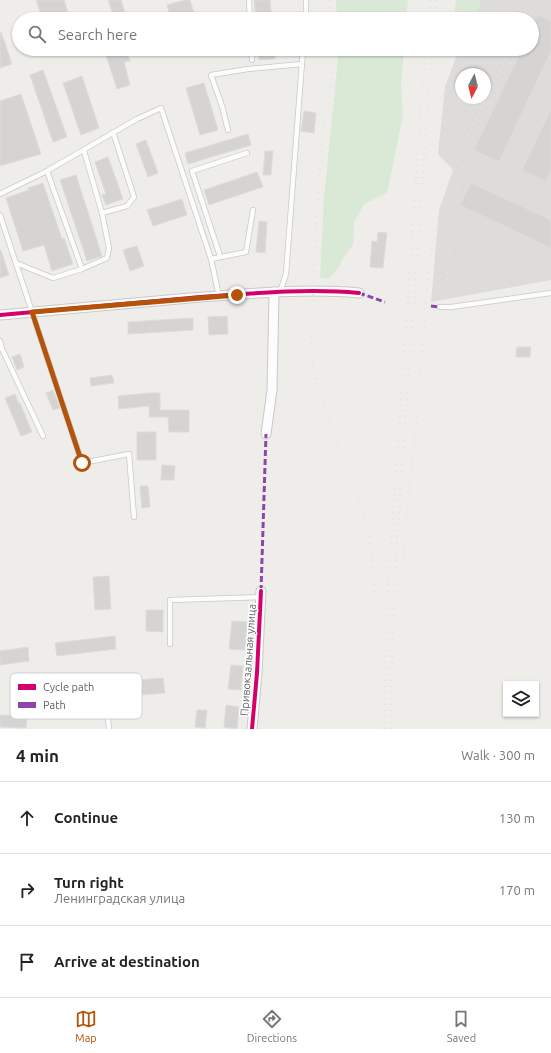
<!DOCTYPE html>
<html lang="en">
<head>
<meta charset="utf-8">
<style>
	:root { --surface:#fff; --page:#f6f6f6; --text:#222; --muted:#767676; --line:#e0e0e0; --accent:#b45309 }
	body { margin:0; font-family:Ubuntu,sans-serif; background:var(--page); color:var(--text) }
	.controls { position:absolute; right:12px; bottom:12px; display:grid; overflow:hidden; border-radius:0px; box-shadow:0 1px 3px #0004 }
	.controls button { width:36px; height:36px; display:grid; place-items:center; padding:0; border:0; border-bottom:1px solid var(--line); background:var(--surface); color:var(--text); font:20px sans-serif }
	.compass { position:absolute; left:455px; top:68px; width:36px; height:36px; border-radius:50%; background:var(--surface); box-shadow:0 1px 3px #0004; rotate:187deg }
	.stop { position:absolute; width:12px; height:12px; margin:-9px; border:3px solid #b45309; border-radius:50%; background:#fff }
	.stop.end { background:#b45309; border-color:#fff; box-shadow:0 1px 4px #0008 }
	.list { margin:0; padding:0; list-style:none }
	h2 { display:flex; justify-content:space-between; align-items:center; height:52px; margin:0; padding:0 16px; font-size:17px }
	h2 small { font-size:13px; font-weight:400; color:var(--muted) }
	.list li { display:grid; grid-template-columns:26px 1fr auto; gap:12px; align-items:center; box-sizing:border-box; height:72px; padding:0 16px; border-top:1px solid var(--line) }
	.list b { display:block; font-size:15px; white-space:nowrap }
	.list p { margin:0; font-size:13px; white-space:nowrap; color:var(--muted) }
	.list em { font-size:13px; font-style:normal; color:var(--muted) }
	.icon { flex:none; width:22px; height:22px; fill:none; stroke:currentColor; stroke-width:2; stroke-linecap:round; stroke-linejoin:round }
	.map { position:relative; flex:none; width:551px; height:729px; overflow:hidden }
	.search { position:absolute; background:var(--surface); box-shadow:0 1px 3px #0004; left:12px; right:12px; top:12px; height:44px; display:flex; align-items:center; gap:10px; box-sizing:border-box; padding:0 14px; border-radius:22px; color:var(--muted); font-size:15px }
	.sheet { height:268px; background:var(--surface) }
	nav { display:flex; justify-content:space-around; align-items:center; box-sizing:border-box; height:56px; border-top:1px solid var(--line); background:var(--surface); font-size:11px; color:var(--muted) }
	nav a { display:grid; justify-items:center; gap:2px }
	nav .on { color:var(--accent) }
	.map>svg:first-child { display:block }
	.industrial { fill:#dedcda; fill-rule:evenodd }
	.green { fill:#d9e9d6 }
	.building { fill:#d5d4d3; stroke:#dedcda }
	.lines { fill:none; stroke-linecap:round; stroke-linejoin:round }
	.service-casing { stroke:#c9c9c9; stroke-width:6 }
	.minor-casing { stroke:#c9c9c9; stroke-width:11 }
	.service { stroke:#fcfcfc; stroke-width:4.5 }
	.minor { stroke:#fcfcfc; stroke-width:9 }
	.rail { stroke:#e4e4e3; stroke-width:2.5; stroke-dasharray:1 5; stroke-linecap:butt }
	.quiet { stroke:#8e44ad; stroke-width:3; stroke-dasharray:6 3; stroke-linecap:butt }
	.cycleway-casing { stroke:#fff; stroke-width:6 }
	.cycleway { stroke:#d6006c; stroke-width:4 }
	.route { stroke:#b45309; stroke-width:5 }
	.labels { text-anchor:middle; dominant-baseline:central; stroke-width:3; stroke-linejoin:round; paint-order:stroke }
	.street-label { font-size:11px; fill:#5f6367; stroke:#fff }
	.key { fill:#fff; stroke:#cfd0d1; stroke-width:1 }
	.key-label { font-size:11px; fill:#5f6367 }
</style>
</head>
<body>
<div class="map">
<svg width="551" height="729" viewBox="0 0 551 729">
	<rect width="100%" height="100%" fill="#eeedea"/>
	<path class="industrial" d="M 476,0 L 551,0 L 551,280 L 431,302 L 439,210 L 453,170 L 438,154 L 445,87 L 459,49 L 532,49 L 532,19 L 469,19 ZM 461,74 L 485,74 L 485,98 L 461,98 Z"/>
	<g class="green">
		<path d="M 336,0 L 408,0 L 406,19 L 337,19 Z"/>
		<path d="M 456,0 L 481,0 L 475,19 L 453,19 Z"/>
		<path d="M 339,49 L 404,49 L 401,86 L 403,115 L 387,193 L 364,204 L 354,222 L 353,245 L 346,254 L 336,271 L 328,279 L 320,278 L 324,198 Z"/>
	</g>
	<g class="building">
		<path d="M 36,0 L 64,0 L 70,19 L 42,19 Z"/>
		<path d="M 108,0 L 121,0 L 127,19 L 114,19 Z"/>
		<path d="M 185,0 L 190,0 L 196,19 L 171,19 L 167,5 Z"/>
		<path d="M 254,0 L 270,0 L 272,19 L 256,19 Z"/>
		<path d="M 538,15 L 551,21 L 551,51 L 499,162 L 474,150 L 522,49 L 532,49 L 532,27 Z"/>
		<path d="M 1,32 L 12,64 L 0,68 L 0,33 Z"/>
		<path d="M 104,49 L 126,49 L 130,61 L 124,62 L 130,85 L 117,89 Z"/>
		<path d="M 258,49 L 274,49 L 275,59 L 259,60 Z"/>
		<path d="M 43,70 L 67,137 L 53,142 L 30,75 Z"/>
		<path d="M 82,76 L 99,128 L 81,135 L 63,83 Z"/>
		<path d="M 204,83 L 218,130 L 200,135 L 186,88 Z"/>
		<path d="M 21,94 L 41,154 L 0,166 L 0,101 Z"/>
		<path d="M 551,109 L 551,170 L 546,181 L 522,170 Z"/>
		<path d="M 304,111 L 316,113 L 314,133 L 301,131 Z"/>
		<path d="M 248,134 L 251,145 L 188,164 L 185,153 Z"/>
		<path d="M 146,140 L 158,173 L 148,177 L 136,144 Z"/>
		<path d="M 265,151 L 273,151 L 271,175 L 263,175 Z"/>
		<path d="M 108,157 L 123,199 L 106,205 L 102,195 L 106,194 L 95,162 Z"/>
		<path d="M 257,172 L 263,187 L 209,205 L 204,190 Z"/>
		<path d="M 76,175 L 102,256 L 87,261 L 60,180 Z"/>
		<path d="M 43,183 L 62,239 L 64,238 L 73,264 L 52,271 L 44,245 L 23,251 L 6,198 L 29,190 L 28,188 Z"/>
		<path d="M 471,183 L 551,220 L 551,248 L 460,205 Z"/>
		<path d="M 182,199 L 187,215 L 153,226 L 147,210 Z"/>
		<path d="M 259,221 L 267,222 L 265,253 L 256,252 Z"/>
		<path d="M 378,232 L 387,233 L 383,268 L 370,267 L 372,241 L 377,242 Z"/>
		<path d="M 137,246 L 144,266 L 130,271 L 123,250 Z"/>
		<path d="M 0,250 L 1,250 L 9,275 L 0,278 Z"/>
		<path d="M 227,316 L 228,334 L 209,335 L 208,317 Z"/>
		<path d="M 193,318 L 193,330 L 128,334 L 128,322 Z"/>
		<path d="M 517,347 L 531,347 L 530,357 L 516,357 Z"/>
		<path d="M 20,354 L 24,367 L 17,370 L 12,357 Z"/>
		<path d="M 112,375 L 114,383 L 91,386 L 90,378 Z"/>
		<path d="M 53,390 L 60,408 L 53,410 L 46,393 Z"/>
		<path d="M 149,393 L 160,393 L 160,410 L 189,410 L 189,432 L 169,432 L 168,417 L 149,417 L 149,406 L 119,409 L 118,396 Z"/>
		<path d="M 15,394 L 19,404 L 20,403 L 32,432 L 21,436 L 5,398 Z"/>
		<rect x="137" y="432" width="19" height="28"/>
		<path d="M 162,465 L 175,466 L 174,480 L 161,480 Z"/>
		<path d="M 140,486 L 148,486 L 150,507 L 142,508 Z"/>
		<path d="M 109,576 L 111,609 L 95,610 L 93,577 Z"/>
		<path d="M 146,610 L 163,610 L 163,632 L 146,631 Z"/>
		<path d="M 232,621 L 247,622 L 245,650 L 229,649 Z"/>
		<path d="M 115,636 L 116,649 L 57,656 L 55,643 Z"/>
		<path d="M 28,647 L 29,661 L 0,665 L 0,651 Z"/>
		<path d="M 231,665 L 243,666 L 241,690 L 228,689 Z"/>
		<path d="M 163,678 L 165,693 L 129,696 L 129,714 L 121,714 L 121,686 L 140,686 L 139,680 Z"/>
		<path d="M 226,705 L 239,707 L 237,729 L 224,727 Z"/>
		<path d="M 197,710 L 207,710 L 205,728 L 195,727 Z"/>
		<path d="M 0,715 L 27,716 L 26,728 L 0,727 Z"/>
	</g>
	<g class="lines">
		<g class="service-casing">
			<g id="service">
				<path d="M 249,0 L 250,19"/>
				<path d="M 306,19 L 306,0"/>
				<path d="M 251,49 L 252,60"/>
				<path d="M 228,130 L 222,106 L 211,75 L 248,69 L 302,64"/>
				<path d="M 47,171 L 82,269"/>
				<path d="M 0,194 L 47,171 L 137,119 L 161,108 L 211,259 L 219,296"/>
				<path d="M 102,213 L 127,206 L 134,197 L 113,132"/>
				<path d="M 0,215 L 82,463 L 129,454 L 134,517"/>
				<path d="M 220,256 L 192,171 L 247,153"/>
				<path d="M 211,259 L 246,252 L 253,210"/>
				<path d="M 16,263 L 53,278 L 82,269 L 107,258 L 109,248 L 102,213 L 84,151"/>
				<path d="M 280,292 L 286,274 L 303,49"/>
				<path d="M 440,307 L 451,307 L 551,293"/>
				<path d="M 0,341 L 2,349 L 43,436"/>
				<path d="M 170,644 L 170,600 L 261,597"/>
				<path d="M 104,678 L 109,729"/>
			</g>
		</g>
		<g class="minor-casing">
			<g id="minor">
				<path d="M 0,315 C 63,309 127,304 190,298 C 246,294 303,288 359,293"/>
				<path d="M 266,434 L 272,390 L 274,292"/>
				<path d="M 252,729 L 257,673 L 261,591"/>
			</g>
		</g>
		<use href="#service" class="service"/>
		<use href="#minor" class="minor"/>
		<g class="rail">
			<path d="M 330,0 L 331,19"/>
			<path d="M 428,19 L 430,0"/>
			<path d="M 435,19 L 436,0"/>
			<path d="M 523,19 L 531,0"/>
			<path d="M 530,19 L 539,0"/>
			<path d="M 332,49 L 330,92 L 321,152 L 317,206 L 311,338 L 313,372 L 339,449 L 361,506 L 368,531 L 374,569 L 375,604"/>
			<path d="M 447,280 C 449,245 451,211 460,177 C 473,133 498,91 517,49"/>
			<path d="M 401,578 L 417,416 L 429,266 C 435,231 444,197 457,163 C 472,124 493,87 510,49"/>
			<path d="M 384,729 L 387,598 L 425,49"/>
			<path d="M 391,729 L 393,629 L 396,555 L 432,49"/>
		</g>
		<g class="quiet">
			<path d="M 359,293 L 385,302"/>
			<path d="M 431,306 L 440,307"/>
			<path d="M 261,591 L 266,434"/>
		</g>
		<g class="cycleway-casing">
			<g id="cycleway">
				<path d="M 0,315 C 63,309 127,304 190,298 C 246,294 303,288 359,293"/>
				<path d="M 252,729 L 257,673 L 261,591"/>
			</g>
		</g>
		<use href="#cycleway" class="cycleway"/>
	</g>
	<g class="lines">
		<path class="route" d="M 82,463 L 32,312 L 237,295"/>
	</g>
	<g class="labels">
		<g class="street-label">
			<text transform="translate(248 660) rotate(-86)">Привокзальная улица</text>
		</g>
	</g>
	<rect x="10" y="673" width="132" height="46" rx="6" class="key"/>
	<rect x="18" y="684" width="18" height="6" fill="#d6006c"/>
	<rect x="18" y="702" width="18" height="6" fill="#8e44ad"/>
	<g class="key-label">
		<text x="43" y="691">Cycle path</text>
		<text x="43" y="709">Path</text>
	</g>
</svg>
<div class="controls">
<button><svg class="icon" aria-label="layers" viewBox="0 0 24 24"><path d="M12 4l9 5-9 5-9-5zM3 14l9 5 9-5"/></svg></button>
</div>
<svg class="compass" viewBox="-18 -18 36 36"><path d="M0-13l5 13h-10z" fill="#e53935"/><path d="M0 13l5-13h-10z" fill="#767676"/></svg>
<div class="stop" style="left:82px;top:463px"></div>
<div class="stop end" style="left:237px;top:295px"></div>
<div class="search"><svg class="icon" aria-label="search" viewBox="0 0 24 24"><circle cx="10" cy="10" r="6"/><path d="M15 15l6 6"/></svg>Search here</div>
</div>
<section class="sheet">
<h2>4 min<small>Walk · 300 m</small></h2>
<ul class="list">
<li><svg class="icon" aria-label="ahead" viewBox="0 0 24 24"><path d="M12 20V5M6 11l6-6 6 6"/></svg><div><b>Continue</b></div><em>130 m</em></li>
<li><svg class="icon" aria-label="right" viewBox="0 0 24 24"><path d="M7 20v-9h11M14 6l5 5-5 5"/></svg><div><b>Turn right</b><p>Ленинградская улица</p></div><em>170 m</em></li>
<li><svg class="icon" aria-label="arrive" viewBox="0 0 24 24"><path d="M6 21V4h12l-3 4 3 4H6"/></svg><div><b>Arrive at destination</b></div></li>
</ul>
</section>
<nav>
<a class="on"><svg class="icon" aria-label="map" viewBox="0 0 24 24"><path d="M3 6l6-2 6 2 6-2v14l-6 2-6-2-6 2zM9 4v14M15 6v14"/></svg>Map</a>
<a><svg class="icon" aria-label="directions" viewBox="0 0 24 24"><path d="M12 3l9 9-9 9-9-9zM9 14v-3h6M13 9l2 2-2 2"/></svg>Directions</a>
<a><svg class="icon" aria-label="saved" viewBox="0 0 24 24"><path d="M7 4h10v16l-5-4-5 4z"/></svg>Saved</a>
</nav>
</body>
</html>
